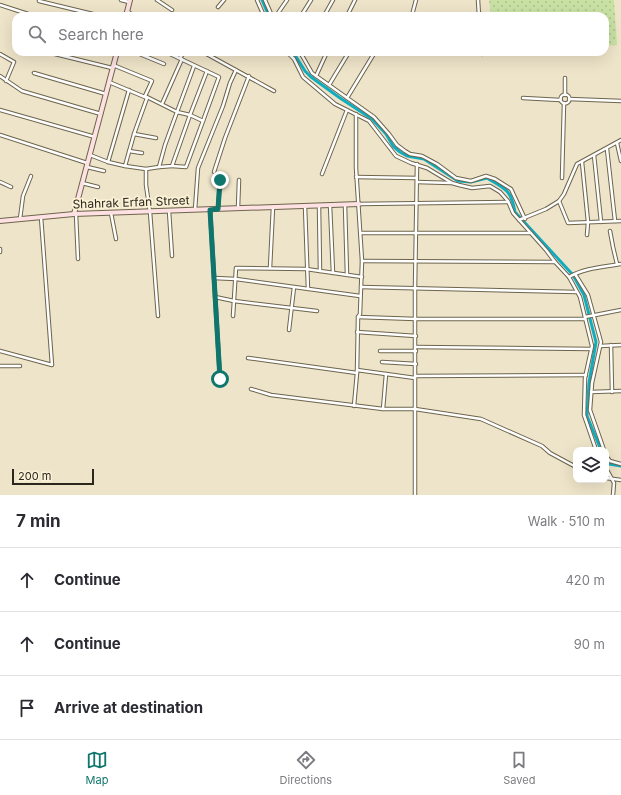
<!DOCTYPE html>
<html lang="en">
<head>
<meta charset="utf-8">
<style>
	:root { --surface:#fff; --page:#f2f2f3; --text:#2b2b33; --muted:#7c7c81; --line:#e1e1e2; --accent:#0f766e }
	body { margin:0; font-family:Inter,sans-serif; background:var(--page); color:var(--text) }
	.controls { position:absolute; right:12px; bottom:12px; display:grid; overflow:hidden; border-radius:8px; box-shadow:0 4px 16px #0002 }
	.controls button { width:36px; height:36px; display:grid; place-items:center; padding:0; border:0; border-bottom:1px solid var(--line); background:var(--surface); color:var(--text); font:20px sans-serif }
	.scale { position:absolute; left:12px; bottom:10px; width:82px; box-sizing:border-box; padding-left:4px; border:2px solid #2b271d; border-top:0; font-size:11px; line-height:14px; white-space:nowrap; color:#2b271d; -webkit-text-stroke:3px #fbf1d6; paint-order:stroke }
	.stop { position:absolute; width:12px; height:12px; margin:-9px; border:3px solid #0f766e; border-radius:50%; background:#fff }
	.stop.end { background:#0f766e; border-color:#fff; box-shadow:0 1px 4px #0008 }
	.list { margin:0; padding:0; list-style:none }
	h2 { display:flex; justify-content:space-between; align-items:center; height:52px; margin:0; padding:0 16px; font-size:17px }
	h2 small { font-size:13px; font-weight:400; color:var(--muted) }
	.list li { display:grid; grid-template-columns:26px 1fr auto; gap:12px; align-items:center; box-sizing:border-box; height:64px; padding:0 16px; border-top:1px solid var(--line) }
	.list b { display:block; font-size:15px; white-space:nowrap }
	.list em { font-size:13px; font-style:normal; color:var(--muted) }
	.icon { flex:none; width:22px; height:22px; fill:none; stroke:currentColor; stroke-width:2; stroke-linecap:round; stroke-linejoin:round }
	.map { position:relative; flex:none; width:621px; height:495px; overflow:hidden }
	.search { position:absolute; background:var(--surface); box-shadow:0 4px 16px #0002; left:12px; right:12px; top:12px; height:44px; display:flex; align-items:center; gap:10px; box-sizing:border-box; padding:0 14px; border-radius:12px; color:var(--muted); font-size:15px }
	.sheet { height:244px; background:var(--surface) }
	nav { display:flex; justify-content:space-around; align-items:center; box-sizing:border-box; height:56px; border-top:1px solid var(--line); background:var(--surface); font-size:11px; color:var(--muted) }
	nav a { display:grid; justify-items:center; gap:2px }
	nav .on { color:var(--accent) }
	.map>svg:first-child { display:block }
	.grass { fill:url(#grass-dots) }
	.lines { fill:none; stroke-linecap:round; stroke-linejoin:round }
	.canal { stroke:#0fadc0; stroke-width:3 }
	.street-casing { stroke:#6d644d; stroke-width:4.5 }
	.secondary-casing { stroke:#6d644d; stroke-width:6 }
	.street { stroke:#fff; stroke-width:2.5 }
	.secondary { stroke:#fde1e3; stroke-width:4 }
	.route { stroke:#0f766e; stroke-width:5 }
	.labels { text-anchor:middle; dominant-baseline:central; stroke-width:3.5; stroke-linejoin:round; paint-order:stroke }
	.street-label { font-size:12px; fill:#2b271d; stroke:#fbf1d6 }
</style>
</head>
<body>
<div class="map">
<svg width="621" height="495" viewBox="0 0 621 495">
	<defs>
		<pattern id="grass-dots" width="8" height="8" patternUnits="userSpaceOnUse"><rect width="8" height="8" fill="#c9e2a4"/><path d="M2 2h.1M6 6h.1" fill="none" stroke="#adc28d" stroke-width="1.8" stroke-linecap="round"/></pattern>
	</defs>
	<rect width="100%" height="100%" fill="#eee4c9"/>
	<path class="grass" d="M 489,0 L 614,0 L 617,45 L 605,46 L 605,16 L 491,16 Z"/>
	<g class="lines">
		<g class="canal">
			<path d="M 262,0 L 269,16"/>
			<path d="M 293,52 L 305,71 L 311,77 L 340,98 L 372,119 L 386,134 L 393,146 L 400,152 L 407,156 L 424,159 L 458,181 L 471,182 L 487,178 C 506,189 511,190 515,212 L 573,275 L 584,295 L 596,342 L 589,383 L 587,416 L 601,450"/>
			<path d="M 606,461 L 609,464 L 621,466"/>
		</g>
		<g class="street-casing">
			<g id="street">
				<path d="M 121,0 L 129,2"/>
				<path d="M 157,0 L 172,10"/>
				<path d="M 257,0 L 264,16"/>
				<path d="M 265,0 L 272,16"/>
				<path d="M 478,0 L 479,16"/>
				<path d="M 39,1 L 101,16"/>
				<path d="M 0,5 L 28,14"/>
				<path d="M 218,7 L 224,0"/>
				<path d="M 127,11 L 134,16"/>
				<path d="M 412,15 L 416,0"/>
				<path d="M 276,16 L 287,0"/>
				<path d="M 301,16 L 311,0"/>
				<path d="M 324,16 L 333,0"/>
				<path d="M 347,16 L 355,0"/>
				<path d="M 47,52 L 112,68"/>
				<path d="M 135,52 L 164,64"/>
				<path d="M 166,52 L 219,77 L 203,121"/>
				<path d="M 203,52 L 274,91"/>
				<path d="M 287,52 L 294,59 L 303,77 L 335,104 L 369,121 L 396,156 L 411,163 L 427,168 L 452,183 L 459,185 L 472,188 L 490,186 L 500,192 L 508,201 L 513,213 L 546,250 L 555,262 L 569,277 L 580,297 L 592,346 L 585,378 L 584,415 L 596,450"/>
				<path d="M 300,52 L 312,73 L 374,117 L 389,134 L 397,145 L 405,151 L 410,154 L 422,156 L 437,164 L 456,178 L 471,181 L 486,176 L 495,179 L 511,189 L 525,219"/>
				<path d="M 482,52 L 482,54"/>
				<path d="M 0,54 L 14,62 L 6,81"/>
				<path d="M 180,58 L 184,52"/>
				<path d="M 113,65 L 152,81 L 145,96 L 177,112 L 165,145 L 159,167 L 146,169 L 125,166"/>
				<path d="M 34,73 L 106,94"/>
				<path d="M 0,76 L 22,91 L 101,114"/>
				<path d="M 316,76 L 327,52"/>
				<path d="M 329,85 L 349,52"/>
				<circle cx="565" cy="99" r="4.5"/>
				<path d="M 565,95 L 565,78"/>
				<path d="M 347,98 L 375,52"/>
				<path d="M 523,98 L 560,100"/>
				<path d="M 569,99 L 621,101"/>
				<path d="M 162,104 L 182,59"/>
				<path d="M 0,110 L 95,137"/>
				<path d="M 134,134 L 156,138"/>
				<path d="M 0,135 L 87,163"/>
				<path d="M 617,143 L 621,161"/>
				<path d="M 607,149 L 615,221"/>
				<path d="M 129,151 L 142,153"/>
				<path d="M 90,155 L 108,162 L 125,166 L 134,134 L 147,98 L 109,82"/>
				<path d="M 594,155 L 601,222"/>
				<path d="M 108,162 L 129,90"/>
				<path d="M 582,162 L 588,222 L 587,235"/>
				<path d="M 172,166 L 186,167 L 203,121 L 190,115 L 207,71"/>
				<path d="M 87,167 L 104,171"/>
				<path d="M 159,167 L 172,166 L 190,115 L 177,112 L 194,66"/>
				<path d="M 146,169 L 146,185 L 150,212 L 158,316"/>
				<path d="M 214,172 L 225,138 L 249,76"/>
				<path d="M 322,174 L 347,110"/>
				<path d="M 356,177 L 417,178"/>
				<path d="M 562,178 L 564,103"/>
				<path d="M 0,182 L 11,187"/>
				<path d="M 417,182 L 451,183"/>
				<path d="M 82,183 L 98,187"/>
				<path d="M 559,201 L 568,223 L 621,221"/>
				<path d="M 359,204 L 508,202"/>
				<path d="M 330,205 L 333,273"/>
				<path d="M 345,205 L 347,275"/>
				<path d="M 305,206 L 308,289"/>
				<path d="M 319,206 L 320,271"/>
				<path d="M 238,208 L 239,180"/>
				<path d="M 210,209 L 220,379"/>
				<path d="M 218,209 L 220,181"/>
				<path d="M 195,210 L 198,168 L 223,106 L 230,83 L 236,70"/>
				<path d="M 169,211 L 172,256"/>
				<path d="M 111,213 L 116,239"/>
				<path d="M 76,214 L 78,259"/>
				<path d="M 20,219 L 23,196 L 31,176"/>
				<path d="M 519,220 L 546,209 L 559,201 L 564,194 L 577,164 L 621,140"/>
				<path d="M 610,231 L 613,247 L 617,264"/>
				<path d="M 361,233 L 530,233"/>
				<path d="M 0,249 L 0,252"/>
				<path d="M 362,261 L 555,262"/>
				<path d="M 270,268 L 273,207"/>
				<path d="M 575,274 L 588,295 L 601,342 L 592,383 L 590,410 L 604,450"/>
				<path d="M 569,277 C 584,268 604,267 621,264"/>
				<path d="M 214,278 L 236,279 L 360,296"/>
				<path d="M 361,287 L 576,292"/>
				<path d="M 215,297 L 234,301 L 317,311"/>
				<path d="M 233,316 L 236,268 L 306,269 L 362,277"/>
				<path d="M 358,317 L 416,319 L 585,319"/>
				<path d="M 585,317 L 621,310"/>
				<path d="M 289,330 L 294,287"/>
				<path d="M 357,332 L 416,336"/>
				<path d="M 611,345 L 612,392"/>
				<path d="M 600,346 L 621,345"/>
				<path d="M 416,347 L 591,349"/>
				<path d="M 0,351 L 52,365 L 41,217"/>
				<path d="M 380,351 L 416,351"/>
				<path d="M 248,358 L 357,373"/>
				<path d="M 382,362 L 416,364"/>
				<path d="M 0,366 L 20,366"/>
				<path d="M 357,370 L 415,378"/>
				<path d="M 416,376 L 586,375"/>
				<path d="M 251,389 L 271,395 L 383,409 L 415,409 L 481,419 L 542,446 L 550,453 L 576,467"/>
				<path d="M 591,392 L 621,391"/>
				<path d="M 354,406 L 357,373 L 358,317 L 360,314 L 362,261 L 356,168 L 356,114"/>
				<path d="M 383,409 L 386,374"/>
				<path d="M 606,456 L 610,461 L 621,464"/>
				<path d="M 606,468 L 614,483 L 613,495"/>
				<path d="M 606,478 L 621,480"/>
				<path d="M 415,495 L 415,289 L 417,164"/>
			</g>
		</g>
		<g class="secondary-casing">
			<g id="secondary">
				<path d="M 126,16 L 130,0"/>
				<path d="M 74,214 L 117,52"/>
				<path d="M 0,221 L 74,214 L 359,204"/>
			</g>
		</g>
		<use href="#street" class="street"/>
		<use href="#secondary" class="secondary"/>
	</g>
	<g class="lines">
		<path class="route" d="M 220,379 L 210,210 L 218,209 L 220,180"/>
	</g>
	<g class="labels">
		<g class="street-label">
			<text transform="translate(131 202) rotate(-2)">Shahrak Erfan Street</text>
		</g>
	</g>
</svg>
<div class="controls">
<button><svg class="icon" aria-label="layers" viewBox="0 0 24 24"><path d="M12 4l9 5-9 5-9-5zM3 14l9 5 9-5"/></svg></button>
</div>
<div class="scale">200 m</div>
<div class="stop" style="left:220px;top:379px"></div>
<div class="stop end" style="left:220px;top:180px"></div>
<div class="search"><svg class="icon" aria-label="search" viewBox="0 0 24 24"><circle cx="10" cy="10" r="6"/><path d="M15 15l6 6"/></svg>Search here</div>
</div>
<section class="sheet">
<h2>7 min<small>Walk · 510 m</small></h2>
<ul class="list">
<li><svg class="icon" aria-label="ahead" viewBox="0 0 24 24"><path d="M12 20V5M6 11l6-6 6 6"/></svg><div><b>Continue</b></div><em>420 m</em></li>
<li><svg class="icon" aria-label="ahead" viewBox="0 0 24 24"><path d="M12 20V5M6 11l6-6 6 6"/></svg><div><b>Continue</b></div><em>90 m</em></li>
<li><svg class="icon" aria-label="arrive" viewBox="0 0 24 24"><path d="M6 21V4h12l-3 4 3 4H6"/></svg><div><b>Arrive at destination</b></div></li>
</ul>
</section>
<nav>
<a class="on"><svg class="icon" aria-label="map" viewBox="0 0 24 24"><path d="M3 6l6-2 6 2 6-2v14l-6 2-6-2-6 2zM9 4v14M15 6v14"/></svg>Map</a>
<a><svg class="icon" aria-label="directions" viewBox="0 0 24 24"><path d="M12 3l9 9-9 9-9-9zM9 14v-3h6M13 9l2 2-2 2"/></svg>Directions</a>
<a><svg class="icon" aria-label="saved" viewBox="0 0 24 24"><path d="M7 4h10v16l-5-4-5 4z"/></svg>Saved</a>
</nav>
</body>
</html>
